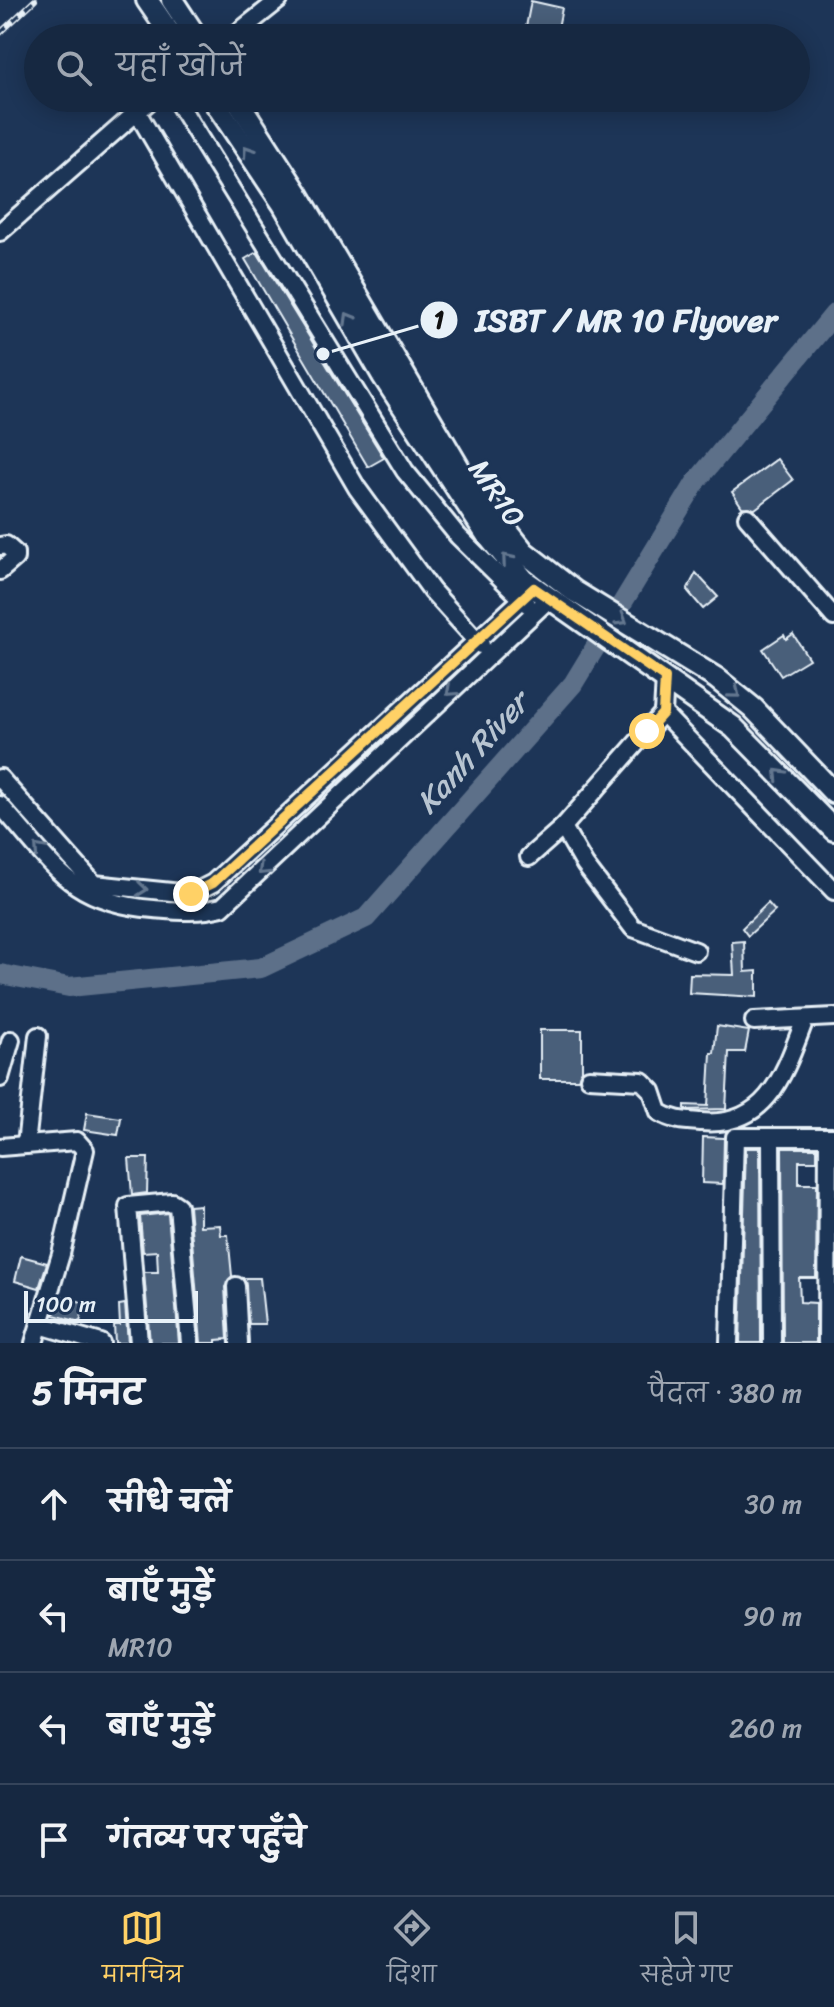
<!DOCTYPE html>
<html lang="hi">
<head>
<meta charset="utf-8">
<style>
	:root { --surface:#162841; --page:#23344c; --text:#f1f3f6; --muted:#9ea6b1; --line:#35445a; --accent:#ffd166 }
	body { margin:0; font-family:Sriracha,"Playpen Sans Deva",sans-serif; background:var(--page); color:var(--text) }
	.scale { position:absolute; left:24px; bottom:20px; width:174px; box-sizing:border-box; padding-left:8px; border:4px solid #e8f1f8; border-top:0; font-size:22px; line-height:28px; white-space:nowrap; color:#e8f1f8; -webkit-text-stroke:6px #1d3557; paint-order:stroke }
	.stop { position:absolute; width:24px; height:24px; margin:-18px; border:6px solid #ffd166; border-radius:50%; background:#fff }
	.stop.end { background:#ffd166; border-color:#fff; box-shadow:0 2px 8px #0008 }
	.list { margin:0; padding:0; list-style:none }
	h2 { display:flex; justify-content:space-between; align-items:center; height:104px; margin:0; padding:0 32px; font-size:34px }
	h2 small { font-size:26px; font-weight:400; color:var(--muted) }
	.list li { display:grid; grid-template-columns:52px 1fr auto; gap:24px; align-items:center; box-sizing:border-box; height:112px; padding:0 32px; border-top:2px solid var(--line) }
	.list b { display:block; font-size:30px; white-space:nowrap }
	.list p { margin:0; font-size:26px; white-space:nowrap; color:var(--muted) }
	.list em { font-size:26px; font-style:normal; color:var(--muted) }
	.icon { flex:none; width:44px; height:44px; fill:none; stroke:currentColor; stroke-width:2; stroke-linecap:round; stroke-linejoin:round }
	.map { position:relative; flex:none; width:834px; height:1343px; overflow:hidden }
	.search { position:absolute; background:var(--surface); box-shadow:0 4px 20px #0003; left:24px; right:24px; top:24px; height:88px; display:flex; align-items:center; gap:20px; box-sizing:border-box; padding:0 28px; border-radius:44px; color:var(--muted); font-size:30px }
	.sheet { height:552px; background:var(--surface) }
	nav { display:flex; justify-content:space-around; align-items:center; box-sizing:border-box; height:112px; border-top:2px solid var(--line); background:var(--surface); font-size:22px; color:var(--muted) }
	nav a { display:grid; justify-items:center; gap:4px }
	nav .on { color:var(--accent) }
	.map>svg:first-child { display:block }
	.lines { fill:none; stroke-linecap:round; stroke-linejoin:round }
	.river { stroke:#5d7089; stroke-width:20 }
	.building { fill:#495e7a; stroke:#e8f1f8; stroke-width:2 }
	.minor-casing { stroke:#e8f1f8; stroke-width:22 }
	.major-casing { stroke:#e8f1f8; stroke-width:26 }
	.minor { stroke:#1d3557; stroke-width:16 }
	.major { stroke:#1d3557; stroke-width:20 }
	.rail-casing { stroke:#e8f1f8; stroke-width:6 }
	.rail { stroke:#1d3557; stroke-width:3; stroke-dasharray:9; stroke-linecap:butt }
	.oneway { stroke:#64778f }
	.route { stroke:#ffd166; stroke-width:10 }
	.labels { text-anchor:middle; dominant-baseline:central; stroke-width:6; stroke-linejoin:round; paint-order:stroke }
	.street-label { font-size:30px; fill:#e8f1f8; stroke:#1d3557 }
	.water-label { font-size:32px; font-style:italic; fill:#b7c4d1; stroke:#1d3557 }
	.leader { fill:none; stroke:#e8f1f8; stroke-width:3 }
	.callout-dot { fill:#e8f1f8; stroke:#1d3557; stroke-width:3 }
	.mark-label { font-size:24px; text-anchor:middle; font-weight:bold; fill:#111 }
	.callout-label { font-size:32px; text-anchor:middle; font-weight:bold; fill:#e8f1f8; stroke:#1d3557; stroke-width:6; stroke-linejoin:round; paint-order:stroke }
</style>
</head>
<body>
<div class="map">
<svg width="834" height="1343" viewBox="0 0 834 1343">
	<rect width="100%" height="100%" fill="#1d3557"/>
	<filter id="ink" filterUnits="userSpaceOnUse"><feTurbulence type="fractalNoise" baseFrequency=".0125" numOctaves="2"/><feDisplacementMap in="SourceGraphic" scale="16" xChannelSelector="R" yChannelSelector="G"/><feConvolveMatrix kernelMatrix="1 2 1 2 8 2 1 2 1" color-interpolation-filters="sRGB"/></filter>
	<g filter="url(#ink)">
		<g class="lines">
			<path class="river" d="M 0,974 L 69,987 L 261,968 L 366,918 L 573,684 L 696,482 L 834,314"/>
		</g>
		<g class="building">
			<path d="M 531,1 L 562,8 L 557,33 L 526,27 Z"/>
			<path d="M 257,252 L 384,458 L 368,467 L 245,259 Z"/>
			<path d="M 777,459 L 793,480 L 755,509 L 742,507 L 732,492 Z"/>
			<path d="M 696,573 L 718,597 L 703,609 L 687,590 Z"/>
			<path d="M 793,634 L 809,659 L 781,676 L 763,649 L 784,635 L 786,639 Z"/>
			<path d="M 768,903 L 775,911 L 748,936 L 742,928 Z"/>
			<path d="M 744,941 L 745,972 L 757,971 L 757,997 L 689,993 L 690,974 L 734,975 L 732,942 Z"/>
			<path d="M 717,1026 L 749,1031 L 745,1052 L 729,1052 L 726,1109 L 685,1110 L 685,1105 L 708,1106 L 711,1053 L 714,1053 Z"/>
			<path d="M 540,1030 L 582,1030 L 582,1070 L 578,1079 L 540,1079 Z"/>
			<path d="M 87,1113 L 121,1118 L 118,1135 L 84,1130 Z"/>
			<path d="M 703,1137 L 724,1138 L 723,1184 L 702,1183 Z"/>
			<path d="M 746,1148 L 760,1148 L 761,1343 L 740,1343 Z"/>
			<path d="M 782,1148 L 817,1148 L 817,1161 L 799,1161 L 799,1184 L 817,1184 L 816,1278 L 799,1278 L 800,1302 L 816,1303 L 816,1343 L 783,1343 Z"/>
			<path d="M 129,1158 L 148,1158 L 147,1193 L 132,1195 Z"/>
			<path d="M 200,1205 L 200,1226 L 220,1225 L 221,1235 L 228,1235 L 232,1276 L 225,1287 L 228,1339 L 216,1340 L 216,1343 L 201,1343 L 189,1206 Z"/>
			<path d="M 168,1213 L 179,1343 L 150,1343 L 144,1272 L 158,1272 L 157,1251 L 143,1252 L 140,1216 Z"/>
			<path d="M 21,1256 L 47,1263 L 39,1288 L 15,1281 Z"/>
			<path d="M 243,1278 L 260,1278 L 265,1324 L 249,1324 Z"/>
			<path d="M 60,1296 L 85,1303 L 80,1322 L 54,1315 Z"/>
			<path d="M 125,1304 L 128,1343 L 115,1343 L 114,1325 L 120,1325 L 119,1305 Z"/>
		</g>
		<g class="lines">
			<g class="minor-casing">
				<g id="minor">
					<path d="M 231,38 L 279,0"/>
					<path d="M 175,98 L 405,471 L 458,536 L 527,604"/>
					<path d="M 136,110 L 357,488 L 432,591 L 481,645"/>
					<path d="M 0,232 L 153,98"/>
					<path d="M 747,517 L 834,617"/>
					<path d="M 0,546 L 6,545 L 15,553 L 15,558 L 0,571"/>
					<path d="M 665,678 L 663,713 L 834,891"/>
					<path d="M 0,778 L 94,884 L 191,894 L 213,883 L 534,588"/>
					<path d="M 0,805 C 54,865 68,902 154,909 C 178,911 199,913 222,907 L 549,599"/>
					<path d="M 563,827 L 585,865 L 633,928 L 696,951"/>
					<path d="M 529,857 L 563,827 L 663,713"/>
					<path d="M 754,1021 L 834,1017"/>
					<path d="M 0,1078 L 11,1040"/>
					<path d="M 589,1078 L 642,1081 L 652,1091 L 659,1112 C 673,1121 686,1121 701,1122 C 769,1128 785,1071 805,1019"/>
					<path d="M 771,1137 L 772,1343"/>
					<path d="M 26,1145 L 38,1036"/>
					<path d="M 0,1147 L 77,1141 L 85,1150 L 61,1254 L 34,1343"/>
					<path d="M 236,1286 L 239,1343"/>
					<path d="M 40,1325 L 101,1343"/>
					<path d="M 139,1343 L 128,1206 L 172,1202 L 178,1206 L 190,1343"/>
					<path d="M 729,1343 L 735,1137 L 834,1137"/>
					<path d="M 827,1343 L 828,1137"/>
				</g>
			</g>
			<g class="major-casing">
				<g id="major">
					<path d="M 147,0 L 173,38"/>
					<path d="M 172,0 L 197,38"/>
					<path d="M 212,98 L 283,204 L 383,376 L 487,535 L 525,581 L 733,727 L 834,830"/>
					<path d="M 236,98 L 298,194 L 462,473 L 524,552 L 574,591 L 716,678 L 753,708 L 834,793"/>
				</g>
			</g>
			<use href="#minor" class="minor"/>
			<use href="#major" class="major"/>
			<g class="rail-casing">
				<path id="rail" d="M 0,33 L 35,0"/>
			</g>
			<use href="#rail" class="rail"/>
		</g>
		<defs><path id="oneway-chevron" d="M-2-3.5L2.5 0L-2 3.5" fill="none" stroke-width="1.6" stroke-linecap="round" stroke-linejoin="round" transform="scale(2)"/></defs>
		<g class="oneway">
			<use href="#oneway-chevron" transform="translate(248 151) rotate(-124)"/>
			<use href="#oneway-chevron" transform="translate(349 318) rotate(-120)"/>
			<use href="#oneway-chevron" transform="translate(507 559) rotate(-130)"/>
			<use href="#oneway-chevron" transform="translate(622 620) rotate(31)"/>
			<use href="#oneway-chevron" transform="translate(451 691) rotate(138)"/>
			<use href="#oneway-chevron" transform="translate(735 693) rotate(39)"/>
			<use href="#oneway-chevron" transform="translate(779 774) rotate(-134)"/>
			<use href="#oneway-chevron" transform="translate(39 849) rotate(-132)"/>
			<use href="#oneway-chevron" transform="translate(263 870) rotate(136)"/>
			<use href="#oneway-chevron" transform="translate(142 889) rotate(6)"/>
		</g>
	</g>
	<g class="lines" filter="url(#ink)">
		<path class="route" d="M 191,894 L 213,883 L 534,588 L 665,678 L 663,713 L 647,731"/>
	</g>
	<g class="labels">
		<g class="street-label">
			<text transform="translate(497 493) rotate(55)">MR10</text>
		</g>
		<g class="water-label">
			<text transform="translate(472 753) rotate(-48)">Kanh River</text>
		</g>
	</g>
	<path class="leader" d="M323 354L439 320"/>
	<g class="callout-dot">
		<circle cx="323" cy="354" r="8"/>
		<circle cx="439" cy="320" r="20"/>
	</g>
	<g class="mark-label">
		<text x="439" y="328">1</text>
	</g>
	<g class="callout-label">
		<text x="626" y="331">ISBT / MR 10 Flyover</text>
	</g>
</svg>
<div class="scale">100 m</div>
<div class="stop" style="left:647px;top:731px"></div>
<div class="stop end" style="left:191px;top:894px"></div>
<div class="search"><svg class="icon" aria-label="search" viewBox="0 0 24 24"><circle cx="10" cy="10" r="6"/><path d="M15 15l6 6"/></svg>यहाँ खोजें</div>
</div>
<section class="sheet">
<h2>5 मिनट<small>पैदल · 380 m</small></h2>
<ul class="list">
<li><svg class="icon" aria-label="ahead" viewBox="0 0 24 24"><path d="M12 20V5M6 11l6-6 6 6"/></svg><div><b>सीधे चलें</b></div><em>30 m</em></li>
<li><svg class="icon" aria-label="left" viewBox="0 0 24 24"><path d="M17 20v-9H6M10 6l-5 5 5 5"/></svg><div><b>बाएँ मुड़ें</b><p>MR10</p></div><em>90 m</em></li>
<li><svg class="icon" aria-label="left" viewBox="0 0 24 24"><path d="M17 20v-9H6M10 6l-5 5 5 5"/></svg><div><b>बाएँ मुड़ें</b></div><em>260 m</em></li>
<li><svg class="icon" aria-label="arrive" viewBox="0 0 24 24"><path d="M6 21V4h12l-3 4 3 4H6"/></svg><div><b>गंतव्य पर पहुँचे</b></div></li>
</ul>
</section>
<nav>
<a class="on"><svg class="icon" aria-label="map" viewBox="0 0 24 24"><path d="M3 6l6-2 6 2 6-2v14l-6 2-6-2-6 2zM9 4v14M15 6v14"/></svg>मानचित्र</a>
<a><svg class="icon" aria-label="directions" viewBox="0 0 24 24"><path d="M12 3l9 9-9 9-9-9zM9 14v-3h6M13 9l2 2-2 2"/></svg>दिशा</a>
<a><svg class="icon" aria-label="saved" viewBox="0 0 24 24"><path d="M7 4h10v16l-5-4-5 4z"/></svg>सहेजे गए</a>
</nav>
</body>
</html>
